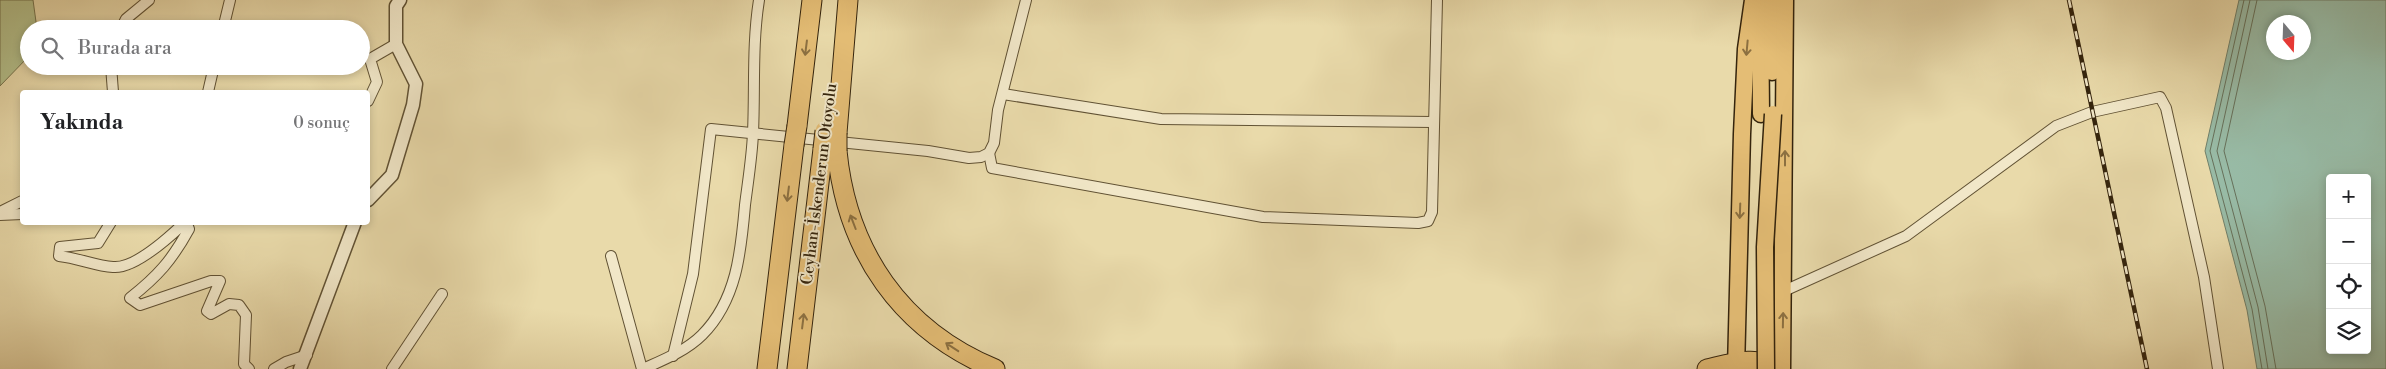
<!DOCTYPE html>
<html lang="tr">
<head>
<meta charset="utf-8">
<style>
	:root { --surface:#fff; --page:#f6f6f6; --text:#202124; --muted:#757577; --line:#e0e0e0 }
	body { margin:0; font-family:"Libre Bodoni",serif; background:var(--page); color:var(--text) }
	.controls { position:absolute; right:15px; bottom:15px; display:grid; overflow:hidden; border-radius:5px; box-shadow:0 2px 8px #0003 }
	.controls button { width:45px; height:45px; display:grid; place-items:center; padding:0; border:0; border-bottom:1px solid var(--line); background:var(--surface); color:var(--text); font:25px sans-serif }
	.compass { position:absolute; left:2266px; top:15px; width:45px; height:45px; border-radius:50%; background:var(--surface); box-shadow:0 2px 8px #0003; rotate:161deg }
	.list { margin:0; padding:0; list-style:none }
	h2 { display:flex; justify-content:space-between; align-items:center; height:65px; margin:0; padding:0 20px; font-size:21px }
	h2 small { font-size:16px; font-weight:400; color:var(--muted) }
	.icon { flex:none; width:28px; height:28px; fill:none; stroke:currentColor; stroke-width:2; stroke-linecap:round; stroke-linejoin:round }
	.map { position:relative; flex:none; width:2386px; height:369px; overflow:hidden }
	.search { position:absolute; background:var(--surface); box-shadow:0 2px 8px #0003; left:20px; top:20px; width:350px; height:55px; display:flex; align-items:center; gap:12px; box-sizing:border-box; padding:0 18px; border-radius:28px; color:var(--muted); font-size:19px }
	.panel { position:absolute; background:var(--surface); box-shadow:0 2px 8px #0003; left:20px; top:90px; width:350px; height:135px; border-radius:5px }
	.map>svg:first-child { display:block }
	.green { fill:#b4c08b; stroke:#74724c }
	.water { fill:#98bba6; stroke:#707f69; fill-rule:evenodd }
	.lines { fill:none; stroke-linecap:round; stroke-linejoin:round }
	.shore { stroke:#66705a; stroke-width:1 }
	.minor-casing { stroke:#615234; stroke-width:12 }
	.tertiary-casing { stroke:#615234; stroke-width:15 }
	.trunk-casing { stroke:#34240d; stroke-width:19 }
	.motorway-casing { stroke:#34240d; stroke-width:21 }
	.minor { stroke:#f1e7c8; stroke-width:10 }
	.tertiary { stroke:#f1e7c8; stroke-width:12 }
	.trunk { stroke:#e4bd75; stroke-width:16 }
	.motorway { stroke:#e4bd75; stroke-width:19 }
	.rail-casing { stroke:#34240d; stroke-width:4.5 }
	.rail { stroke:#f1e7c8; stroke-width:2.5; stroke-dasharray:8; stroke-linecap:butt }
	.trunk-bridge-casing { stroke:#34240d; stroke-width:19; stroke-linecap:butt }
	.motorway-bridge-casing { stroke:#34240d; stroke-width:21; stroke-linecap:butt }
	.trunk-bridge { stroke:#e4bd75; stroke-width:16 }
	.motorway-bridge { stroke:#e4bd75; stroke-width:19 }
	.oneway { stroke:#8c7041 }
	.labels { text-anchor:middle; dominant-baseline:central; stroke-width:4; stroke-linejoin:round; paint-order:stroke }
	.street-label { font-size:16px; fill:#34240d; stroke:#f1e7c8 }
</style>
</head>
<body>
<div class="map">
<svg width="2386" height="369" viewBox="0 0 2386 369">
	<rect width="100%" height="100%" fill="#e9daaa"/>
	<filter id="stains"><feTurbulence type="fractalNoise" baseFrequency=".004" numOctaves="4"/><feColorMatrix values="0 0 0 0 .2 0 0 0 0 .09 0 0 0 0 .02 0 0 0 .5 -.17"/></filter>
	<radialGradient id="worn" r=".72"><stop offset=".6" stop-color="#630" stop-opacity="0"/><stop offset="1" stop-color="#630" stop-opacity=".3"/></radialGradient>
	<path class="green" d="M 0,0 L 33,0 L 37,29 L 29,29 L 29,56 L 0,86 Z"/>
	<path class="water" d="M 2239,0 L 2386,0 L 2386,369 L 2257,369 L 2247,310 L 2205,151 ZM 2274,22 L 2304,22 L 2304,52 L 2274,52 ZM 2330,178 L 2367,178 L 2367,350 L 2330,350 Z"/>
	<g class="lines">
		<g class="shore">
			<path d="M 2244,0 L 2210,151 L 2252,309 L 2262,369"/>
			<path d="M 2250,0 L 2217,151 L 2258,307 L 2268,369"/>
			<path d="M 2257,0 L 2224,151 L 2265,306 L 2276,369"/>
		</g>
		<g class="minor-casing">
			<g id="minor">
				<path d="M 121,29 L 126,19 L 149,0"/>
				<path d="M 223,29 L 230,0"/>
				<path d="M 111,66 L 113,92"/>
				<path d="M 208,92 L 214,66"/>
				<path d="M 1003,94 L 1161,119 L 1433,122"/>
				<path d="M 368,101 L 377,82 L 370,59 L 396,44"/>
				<path d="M 989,153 L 992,168 L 1263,217 L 1418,223 L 1428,221 L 1432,212 L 1437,0"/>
				<path d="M 0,212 L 22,201"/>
				<path d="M 0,215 L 22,214"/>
				<path d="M 111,222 L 98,243 L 60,247 L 59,256 C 78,258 96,266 113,267 C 134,269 166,240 180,227 L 187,224 L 189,229 C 172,260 158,276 130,298 L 140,305 L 211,281 L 220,281 L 207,311 L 211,314 L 229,304 L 239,305 L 246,315 L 244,364 L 249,369"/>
				<path d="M 611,256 L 642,369"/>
				<path d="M 1784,291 L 1906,236 L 2056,126 L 2092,112 L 2160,97 L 2166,108 L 2204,277 L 2218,369"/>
				<path d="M 673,356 L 693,274 L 711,129 L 928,151 L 969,158 L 981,157 L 989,153 L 994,143 L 998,110 L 1026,0"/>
				<path d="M 274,369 L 286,362 L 307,355"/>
				<path d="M 392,369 L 442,294"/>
				<path d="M 643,369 C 663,360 686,351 702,335 C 737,300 741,251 745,205 C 748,181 752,157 753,133 C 755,88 752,44 759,0"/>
			</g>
		</g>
		<g class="tertiary-casing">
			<g id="tertiary">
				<path d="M 368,200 L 392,175 L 413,105 L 416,84 L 396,44 L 396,6 L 400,0"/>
				<path d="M 300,369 L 355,222"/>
			</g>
		</g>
		<g class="trunk-casing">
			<g id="trunk">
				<path d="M 1760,5 L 1761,114"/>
				<path d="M 1772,72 L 1773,0"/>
				<path d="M 1736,369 L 1742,134 L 1746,49 L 1753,0"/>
				<path d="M 1782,369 L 1785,0"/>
			</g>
		</g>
		<g class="motorway-casing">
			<g id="motorway">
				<path d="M 797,126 L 812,0"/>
				<path d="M 837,133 L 848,0"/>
				<path d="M 837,151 C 847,252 901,330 995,369"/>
				<path d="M 767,369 L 794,145"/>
				<path d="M 797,369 L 823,149"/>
				<path d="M 1707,369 C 1733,363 1756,355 1780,369"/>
			</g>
		</g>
		<use href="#minor" class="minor"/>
		<use href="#tertiary" class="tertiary"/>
		<use href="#trunk" class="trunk"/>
		<use href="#motorway" class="motorway"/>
		<g class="rail-casing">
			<path id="rail" d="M 2069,0 L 2147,369"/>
		</g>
		<use href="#rail" class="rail"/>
		<g class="trunk-bridge-casing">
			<path id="trunk-bridge" d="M 1766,369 L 1765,247 L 1773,114"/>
		</g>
		<g class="motorway-bridge-casing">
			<g id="motorway-bridge">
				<path d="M 794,145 L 797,126"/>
				<path d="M 823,149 L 825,131"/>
				<path d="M 837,151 L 837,133"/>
			</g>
		</g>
		<use href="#trunk-bridge" class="trunk-bridge"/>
		<use href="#motorway-bridge" class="motorway-bridge"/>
	</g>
	<defs><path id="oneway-shaft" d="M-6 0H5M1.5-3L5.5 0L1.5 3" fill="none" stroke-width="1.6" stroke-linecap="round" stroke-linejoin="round" transform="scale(1.25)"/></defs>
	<g class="oneway">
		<use href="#oneway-shaft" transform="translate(806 48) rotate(97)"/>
		<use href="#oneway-shaft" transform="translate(1747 48) rotate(95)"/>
		<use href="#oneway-shaft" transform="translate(1785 158) rotate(-90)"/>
		<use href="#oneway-shaft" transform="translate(788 194) rotate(97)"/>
		<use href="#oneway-shaft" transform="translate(1740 211) rotate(92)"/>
		<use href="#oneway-shaft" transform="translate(853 222) rotate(-111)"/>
		<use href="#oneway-shaft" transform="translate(1783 320) rotate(-89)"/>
		<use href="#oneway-shaft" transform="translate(803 321) rotate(-83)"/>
		<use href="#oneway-shaft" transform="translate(952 347) rotate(-147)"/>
	</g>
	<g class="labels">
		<g class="street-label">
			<text transform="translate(819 184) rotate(-83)">Ceyhan-İskenderun Otoyolu</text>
		</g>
	</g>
	<rect width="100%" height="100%" filter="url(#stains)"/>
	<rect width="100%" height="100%" fill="url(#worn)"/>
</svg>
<div class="controls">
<button>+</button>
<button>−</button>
<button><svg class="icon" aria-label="locate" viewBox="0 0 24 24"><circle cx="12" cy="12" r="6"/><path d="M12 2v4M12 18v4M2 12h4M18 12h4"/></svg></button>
<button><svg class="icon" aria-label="layers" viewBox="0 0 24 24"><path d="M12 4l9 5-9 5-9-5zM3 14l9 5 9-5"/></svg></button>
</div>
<svg class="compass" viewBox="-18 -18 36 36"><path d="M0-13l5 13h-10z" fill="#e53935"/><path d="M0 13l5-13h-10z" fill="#757577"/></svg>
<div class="search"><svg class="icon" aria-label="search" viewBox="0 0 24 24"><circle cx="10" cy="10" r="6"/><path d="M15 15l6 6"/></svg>Burada ara</div>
<section class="panel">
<h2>Yakında<small>0 sonuç</small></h2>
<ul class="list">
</ul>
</section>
</div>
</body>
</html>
